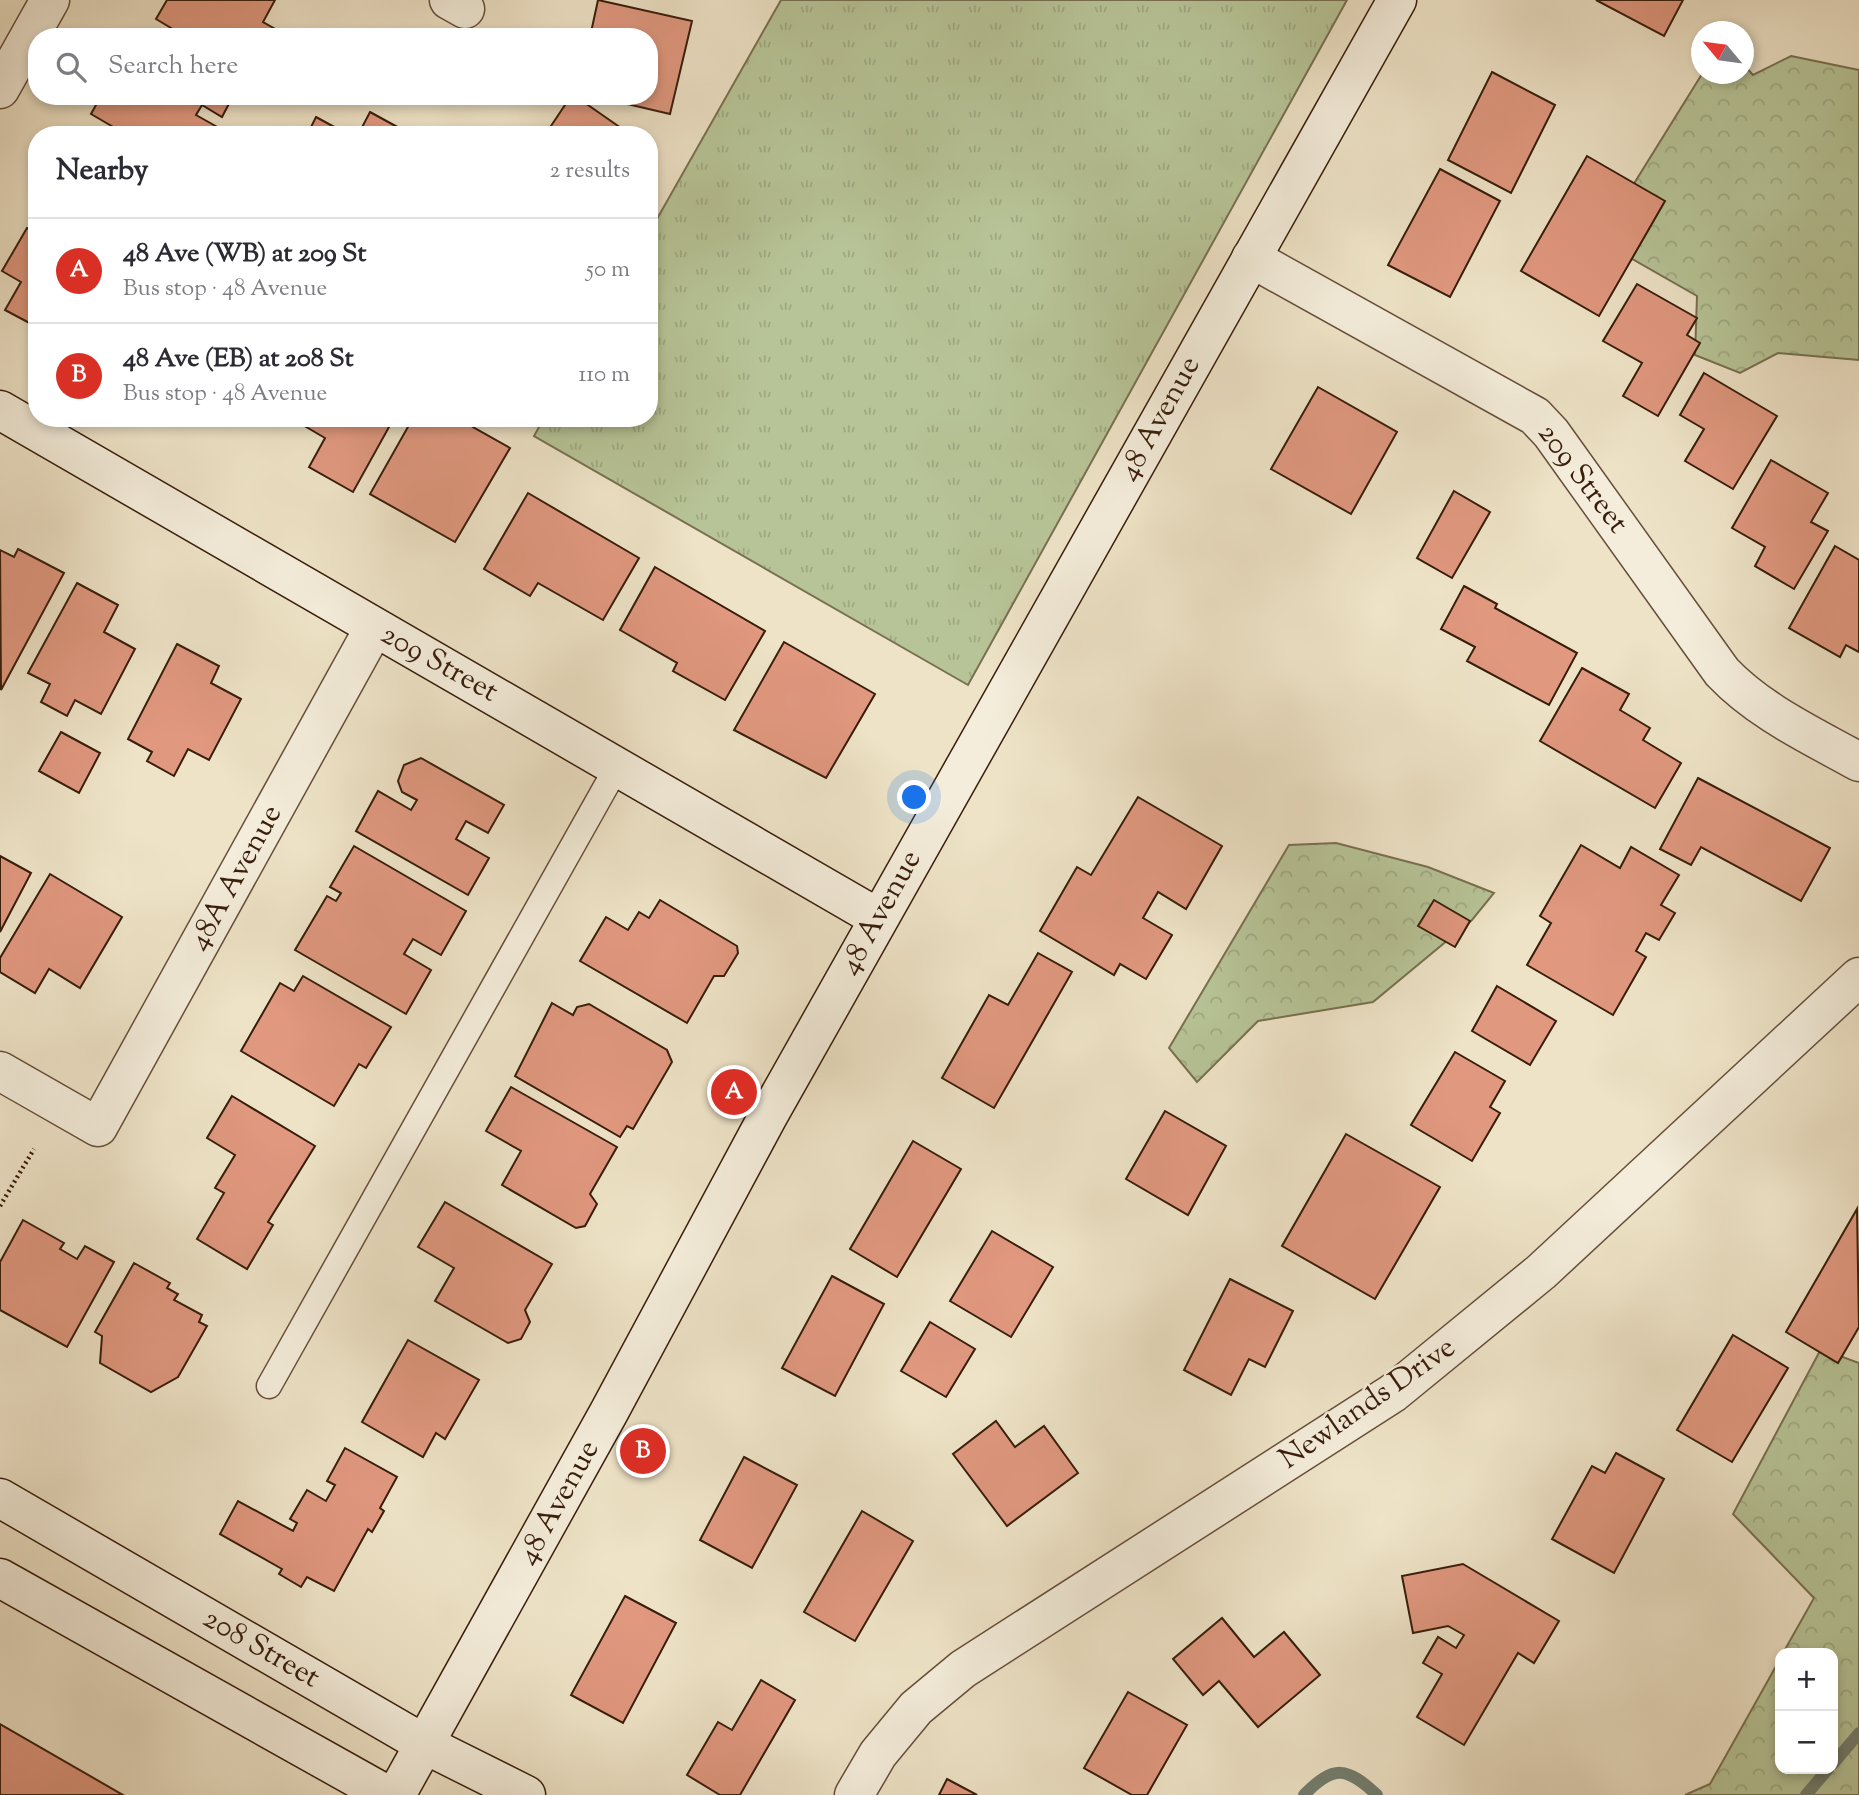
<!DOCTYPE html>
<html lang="en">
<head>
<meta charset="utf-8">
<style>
	:root { --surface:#fff; --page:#f7f7f7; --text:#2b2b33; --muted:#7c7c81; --line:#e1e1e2; --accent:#d93025 }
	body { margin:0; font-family:"Sorts Mill Goudy",serif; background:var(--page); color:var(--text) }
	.controls { position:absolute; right:21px; bottom:21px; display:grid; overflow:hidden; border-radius:14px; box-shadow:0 4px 10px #0003 }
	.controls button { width:63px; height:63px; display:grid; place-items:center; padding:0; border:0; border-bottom:2px solid var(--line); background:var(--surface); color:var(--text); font:35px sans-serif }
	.compass { position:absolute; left:1691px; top:21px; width:63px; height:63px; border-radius:50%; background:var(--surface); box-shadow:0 4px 10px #0003; rotate:299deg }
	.you { position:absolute; left:915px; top:798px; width:24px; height:24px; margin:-18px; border:5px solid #fff; border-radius:50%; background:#1a73e8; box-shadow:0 0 0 10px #1a73e833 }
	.badge { display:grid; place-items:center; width:46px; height:46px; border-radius:50%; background:var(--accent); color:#fff; font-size:23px; font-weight:700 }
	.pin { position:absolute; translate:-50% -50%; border:4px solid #fff; box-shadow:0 2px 7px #0006 }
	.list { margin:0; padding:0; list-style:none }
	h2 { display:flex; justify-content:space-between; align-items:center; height:91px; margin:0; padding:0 28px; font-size:30px }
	h2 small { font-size:23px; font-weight:400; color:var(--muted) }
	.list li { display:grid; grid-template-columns:46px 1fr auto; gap:21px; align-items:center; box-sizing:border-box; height:105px; padding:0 28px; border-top:2px solid var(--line) }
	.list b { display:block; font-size:26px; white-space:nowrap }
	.list p { margin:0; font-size:23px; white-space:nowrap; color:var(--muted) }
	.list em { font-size:23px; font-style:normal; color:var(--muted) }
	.icon { flex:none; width:38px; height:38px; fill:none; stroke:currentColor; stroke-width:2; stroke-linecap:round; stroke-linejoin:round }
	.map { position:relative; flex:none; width:1859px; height:1795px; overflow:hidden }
	.search { position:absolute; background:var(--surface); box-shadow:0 4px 10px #0003; left:28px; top:28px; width:630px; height:77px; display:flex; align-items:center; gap:18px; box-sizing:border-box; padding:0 24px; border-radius:28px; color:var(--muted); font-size:26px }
	.panel { position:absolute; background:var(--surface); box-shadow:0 4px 10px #0003; left:28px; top:126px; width:630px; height:301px; border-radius:28px }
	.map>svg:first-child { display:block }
	.grass { fill:url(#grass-tufts); stroke:#787051; stroke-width:2 }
	.forest { fill:url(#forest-crowns); stroke:#787051; stroke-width:2 }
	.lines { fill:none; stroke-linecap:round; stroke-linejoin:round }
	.stream { stroke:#737e6f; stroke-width:12 }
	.building { fill:#e0987f; stroke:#381d0b; stroke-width:2 }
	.lane-casing { stroke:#664e3a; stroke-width:27 }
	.street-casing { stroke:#664e3a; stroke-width:41 }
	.secondary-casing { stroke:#381d0b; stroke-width:41 }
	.path { stroke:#381d0b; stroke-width:4.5; stroke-dasharray:2 3.5; stroke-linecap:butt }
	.lane { stroke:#f4eddb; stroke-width:24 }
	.street { stroke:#f4eddb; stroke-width:38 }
	.secondary { stroke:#f4eddb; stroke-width:38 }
	.labels { text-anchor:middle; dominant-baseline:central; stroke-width:5; stroke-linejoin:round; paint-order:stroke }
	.street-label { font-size:30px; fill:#381d0b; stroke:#f4eddb }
</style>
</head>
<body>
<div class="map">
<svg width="1859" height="1795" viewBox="0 0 1859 1795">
	<defs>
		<pattern id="grass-tufts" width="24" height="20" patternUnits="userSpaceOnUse" patternTransform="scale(1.75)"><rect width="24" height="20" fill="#b7c497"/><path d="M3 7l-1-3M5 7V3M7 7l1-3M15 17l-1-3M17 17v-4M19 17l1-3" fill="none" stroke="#9ea881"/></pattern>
		<pattern id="forest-crowns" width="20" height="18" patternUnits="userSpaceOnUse" patternTransform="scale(1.75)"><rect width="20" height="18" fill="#b7c497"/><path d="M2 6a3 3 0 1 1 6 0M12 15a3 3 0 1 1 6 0" fill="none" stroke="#9ea881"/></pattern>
	</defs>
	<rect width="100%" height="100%" fill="#eee3c7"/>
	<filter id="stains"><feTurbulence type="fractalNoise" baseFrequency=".00286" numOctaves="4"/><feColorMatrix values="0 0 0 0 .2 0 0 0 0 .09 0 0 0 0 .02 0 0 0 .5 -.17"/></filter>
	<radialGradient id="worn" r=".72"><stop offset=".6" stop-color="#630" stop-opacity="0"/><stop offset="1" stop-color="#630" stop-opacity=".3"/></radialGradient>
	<path class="grass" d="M 781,0 L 1347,0 L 968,685 L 534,436 L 544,418 L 649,418 L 649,233 Z"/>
	<g class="forest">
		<path d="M 1791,56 L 1859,70 L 1859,360 L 1778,353 L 1740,373 L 1695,355 L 1697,296 L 1599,240 L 1702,74 L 1744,74 L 1744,65 L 1753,75 Z"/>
		<path d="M 1336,843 L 1428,867 L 1494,893 L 1472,920 L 1373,1002 L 1258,1021 L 1197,1082 L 1169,1048 L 1289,845 Z"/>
		<path d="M 1821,1349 L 1859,1363 L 1859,1795 L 1685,1795 L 1710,1784 L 1780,1659 L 1780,1769 L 1833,1769 L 1833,1653 L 1783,1653 L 1814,1598 L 1733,1514 Z"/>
	</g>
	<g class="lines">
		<g class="stream">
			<path d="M 1833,1764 L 1859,1733"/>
			<path d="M 1304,1795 C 1334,1764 1347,1767 1377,1795"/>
			<path d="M 1806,1795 L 1828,1769"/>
		</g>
	</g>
	<g class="building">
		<path d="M 167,0 L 275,0 L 263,22 L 286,35 L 186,37 L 156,19 Z"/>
		<path d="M 598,0 L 692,21 L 670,114 L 593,96 L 649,96 L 649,37 L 590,37 Z"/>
		<path d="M 1596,0 L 1683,0 L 1664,36 Z"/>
		<path d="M 1492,72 L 1555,105 L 1511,193 L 1448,160 Z"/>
		<path d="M 101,96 L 233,96 L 222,117 L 202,105 L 196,115 L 228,133 L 127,135 L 91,114 Z"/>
		<path d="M 571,96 L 575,96 L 631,135 L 545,135 Z"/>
		<path d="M 370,112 L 412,135 L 358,135 Z"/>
		<path d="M 316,117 L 349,135 L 307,135 Z"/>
		<path d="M 1587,156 L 1665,201 L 1599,316 L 1521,271 Z"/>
		<path d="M 1440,169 L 1500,201 L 1450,297 L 1388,265 Z"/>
		<path d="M 27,228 L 37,233 L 37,327 L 5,310 L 21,282 L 2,271 Z"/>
		<path d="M 1637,284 L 1697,318 L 1687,335 L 1700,343 L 1658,416 L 1623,396 L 1642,363 L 1603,341 Z"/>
		<path d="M 1704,373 L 1777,416 L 1733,489 L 1685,461 L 1704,429 L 1680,415 Z"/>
		<path d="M 1318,387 L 1397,432 L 1351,514 L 1271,469 Z"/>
		<path d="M 291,418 L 394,418 L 353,492 L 309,467 L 325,438 Z"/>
		<path d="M 413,418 L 478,418 L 473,427 L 510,448 L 455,542 L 370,494 Z"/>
		<path d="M 1771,460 L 1828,493 L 1811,522 L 1828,531 L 1794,589 L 1755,566 L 1765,547 L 1732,528 Z"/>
		<path d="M 1454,491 L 1490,512 L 1452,578 L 1417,558 Z"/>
		<path d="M 528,493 L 639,558 L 603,620 L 538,583 L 530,596 L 484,569 Z"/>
		<path d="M 1835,546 L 1859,560 L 1859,652 L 1846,645 L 1840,657 L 1789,628 Z"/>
		<path d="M 18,549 L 64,573 L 1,690 L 0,550 L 14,557 Z"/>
		<path d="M 655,567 L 765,631 L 725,700 L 673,671 L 677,663 L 620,630 Z"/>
		<path d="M 77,583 L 118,605 L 104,632 L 135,649 L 101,714 L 75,700 L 67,716 L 41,702 L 50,684 L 28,673 Z"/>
		<path d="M 1464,586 L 1497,604 L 1495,608 L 1577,653 L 1549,705 L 1467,661 L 1475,647 L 1441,629 Z"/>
		<path d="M 784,642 L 875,694 L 826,778 L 734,730 Z"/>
		<path d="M 177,644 L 219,666 L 211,683 L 241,699 L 209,760 L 188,749 L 174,776 L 147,761 L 152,752 L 128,739 Z"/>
		<path d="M 1582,668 L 1629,694 L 1620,710 L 1650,728 L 1643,740 L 1681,763 L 1655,808 L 1540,741 Z"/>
		<path d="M 61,732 L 100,753 L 79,793 L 39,771 Z"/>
		<path d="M 421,758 L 504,805 L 488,833 L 466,821 L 456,839 L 489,858 L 468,895 L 356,831 L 378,791 L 411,810 L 417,800 L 402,792 L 398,781 L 404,765 Z"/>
		<path d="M 1698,778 L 1830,848 L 1801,901 L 1701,847 L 1691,865 L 1660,849 Z"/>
		<path d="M 1138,797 L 1222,846 L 1186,909 L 1158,892 L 1143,918 L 1172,935 L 1146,979 L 1120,964 L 1114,975 L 1040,931 L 1077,867 L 1091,875 Z"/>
		<path d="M 1581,845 L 1620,868 L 1631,847 L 1679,875 L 1661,905 L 1675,913 L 1659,940 L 1646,933 L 1636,951 L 1646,957 L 1613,1015 L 1527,965 L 1551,923 L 1540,916 Z"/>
		<path d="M 354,846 L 466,911 L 441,955 L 413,939 L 404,954 L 431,970 L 406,1014 L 295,950 L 327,896 L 336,901 L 341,893 L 330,887 Z"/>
		<path d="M 0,856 L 31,873 L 0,932 Z"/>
		<path d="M 50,874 L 122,917 L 80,988 L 49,969 L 35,993 L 0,972 L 0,958 Z"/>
		<path d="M 660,900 L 737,946 L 738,953 L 724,976 L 714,976 L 687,1023 L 580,961 L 606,917 L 628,930 L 639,912 L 649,918 Z"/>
		<path d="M 1434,900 L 1470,921 L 1455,947 L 1418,926 Z"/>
		<path d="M 1038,953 L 1072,972 L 994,1108 L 942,1078 L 989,995 L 1008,1005 Z"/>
		<path d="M 303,976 L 391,1027 L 366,1068 L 359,1064 L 334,1106 L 241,1051 L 280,983 L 294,991 Z"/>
		<path d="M 1497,986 L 1556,1021 L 1530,1065 L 1472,1031 Z"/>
		<path d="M 552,1003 L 573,1015 L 577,1007 L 589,1004 L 667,1050 L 672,1062 L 633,1129 L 627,1126 L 620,1137 L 515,1076 Z"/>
		<path d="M 1455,1052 L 1505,1081 L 1490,1107 L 1500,1113 L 1472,1161 L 1411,1125 Z"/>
		<path d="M 511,1087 L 617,1147 L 590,1194 L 597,1204 L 585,1226 L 576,1228 L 502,1185 L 521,1151 L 486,1131 Z"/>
		<path d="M 232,1096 L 315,1146 L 268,1222 L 273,1225 L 247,1269 L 197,1239 L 224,1193 L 215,1188 L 235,1155 L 207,1138 Z"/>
		<path d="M 1165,1111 L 1226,1146 L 1188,1215 L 1126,1179 Z"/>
		<path d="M 1346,1134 L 1440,1187 L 1375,1299 L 1282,1246 Z"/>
		<path d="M 913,1141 L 961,1169 L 897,1277 L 850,1249 Z"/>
		<path d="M 445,1202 L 552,1264 L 525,1310 L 530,1322 L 521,1339 L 508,1343 L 435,1301 L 454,1268 L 418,1247 Z"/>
		<path d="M 1857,1209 L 1859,1327 L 1838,1363 L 1786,1332 Z"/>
		<path d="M 23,1220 L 64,1243 L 60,1249 L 77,1259 L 85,1246 L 114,1262 L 67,1347 L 0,1310 L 0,1262 Z"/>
		<path d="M 992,1231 L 1053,1267 L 1011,1337 L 950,1301 Z"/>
		<path d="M 134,1263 L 170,1283 L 167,1288 L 178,1294 L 174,1300 L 202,1315 L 199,1322 L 207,1326 L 178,1377 L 151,1392 L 100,1363 L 102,1336 L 95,1332 Z"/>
		<path d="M 832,1276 L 884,1304 L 835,1396 L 782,1368 Z"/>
		<path d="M 1230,1279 L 1293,1311 L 1265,1367 L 1249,1359 L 1231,1395 L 1184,1370 Z"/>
		<path d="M 930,1322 L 975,1349 L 946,1397 L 901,1371 Z"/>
		<path d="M 1733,1335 L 1788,1368 L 1732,1462 L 1677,1430 Z"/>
		<path d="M 408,1340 L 479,1380 L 445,1439 L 436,1433 L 423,1457 L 362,1422 Z"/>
		<path d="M 996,1421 L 1015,1447 L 1044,1426 L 1078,1473 L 1007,1526 L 953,1454 Z"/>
		<path d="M 345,1448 L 397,1477 L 380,1508 L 384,1511 L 372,1532 L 368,1529 L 334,1591 L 307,1577 L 301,1587 L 279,1574 L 282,1569 L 220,1534 L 238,1501 L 293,1531 L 297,1523 L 290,1519 L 307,1490 L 326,1501 L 335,1485 L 327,1481 Z"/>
		<path d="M 1616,1453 L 1664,1479 L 1614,1573 L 1552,1539 L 1592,1466 L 1605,1473 Z"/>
		<path d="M 744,1457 L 797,1485 L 752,1568 L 700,1540 Z"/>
		<path d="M 862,1511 L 913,1541 L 855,1641 L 804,1612 Z"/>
		<path d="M 1463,1564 L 1559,1621 L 1534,1663 L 1518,1653 L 1464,1745 L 1417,1717 L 1442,1674 L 1423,1663 L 1438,1637 L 1456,1648 L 1464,1635 L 1448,1626 L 1413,1633 L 1402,1576 Z"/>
		<path d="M 625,1596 L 676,1623 L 623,1723 L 571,1695 Z"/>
		<path d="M 1222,1618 L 1254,1657 L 1284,1632 L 1320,1675 L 1258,1727 L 1219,1681 L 1203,1695 L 1173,1659 Z"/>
		<path d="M 761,1680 L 795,1700 L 740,1795 L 720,1795 L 687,1775 L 718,1722 L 732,1730 Z"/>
		<path d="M 1128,1692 L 1187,1725 L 1147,1795 L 1132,1795 L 1084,1768 Z"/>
		<path d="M 0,1724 L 123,1795 L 0,1795 Z"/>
		<path d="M 947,1779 L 977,1795 L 939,1795 Z"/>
	</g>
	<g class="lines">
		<g class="lane-casing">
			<path id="lane" d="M 269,1386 L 618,765"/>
		</g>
		<g class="street-casing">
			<g id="street">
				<path d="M 449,0 L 465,9"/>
				<path d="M 0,89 L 50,0"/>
				<path d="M 1251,258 L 1535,416 L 1551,433 L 1722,672 C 1760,712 1811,735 1859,762"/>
				<path d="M 0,1071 L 98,1127 L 374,628"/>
				<path d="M 854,1795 L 878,1754 L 916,1708 L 963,1669 L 1393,1393 L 1541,1272 L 1859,977"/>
			</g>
		</g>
		<g class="secondary-casing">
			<g id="secondary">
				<path d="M 0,410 L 878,918"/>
				<path d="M 0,1498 L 426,1745 L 526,1795"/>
				<path d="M 0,1578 L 387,1795"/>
				<path d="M 396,1795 L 609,1412 L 768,1116 L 1397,0"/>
			</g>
		</g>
		<path class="path" d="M 0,1206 L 34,1149"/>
		<use href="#lane" class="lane"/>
		<use href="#street" class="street"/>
		<use href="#secondary" class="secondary"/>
	</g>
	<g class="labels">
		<g class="street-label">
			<text transform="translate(1160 419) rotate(-61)">48 Avenue</text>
			<text transform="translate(1582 479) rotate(53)">209 Street</text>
			<text transform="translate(439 664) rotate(29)">209 Street</text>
			<text transform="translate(236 878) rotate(-61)">48A Avenue</text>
			<text transform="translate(881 913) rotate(-61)">48 Avenue</text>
			<text transform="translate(1368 1404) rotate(-35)">Newlands Drive</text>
			<text transform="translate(559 1503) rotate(-61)">48 Avenue</text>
			<text transform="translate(261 1649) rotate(30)">208 Street</text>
		</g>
	</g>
	<rect width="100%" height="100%" filter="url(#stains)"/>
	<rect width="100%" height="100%" fill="url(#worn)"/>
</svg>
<div class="controls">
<button>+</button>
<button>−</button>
</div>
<svg class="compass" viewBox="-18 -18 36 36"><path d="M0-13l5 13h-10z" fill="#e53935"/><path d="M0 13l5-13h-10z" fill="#7c7c81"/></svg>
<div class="you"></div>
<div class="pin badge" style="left:734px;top:1092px">A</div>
<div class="pin badge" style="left:643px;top:1451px">B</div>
<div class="search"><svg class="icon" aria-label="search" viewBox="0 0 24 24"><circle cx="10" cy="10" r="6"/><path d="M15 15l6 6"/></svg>Search here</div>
<section class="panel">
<h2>Nearby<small>2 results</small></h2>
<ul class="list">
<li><span class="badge">A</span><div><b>48 Ave (WB) at 209 St</b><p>Bus stop · 48 Avenue</p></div><em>50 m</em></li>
<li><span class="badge">B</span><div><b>48 Ave (EB) at 208 St</b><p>Bus stop · 48 Avenue</p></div><em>110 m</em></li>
</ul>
</section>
</div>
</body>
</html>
